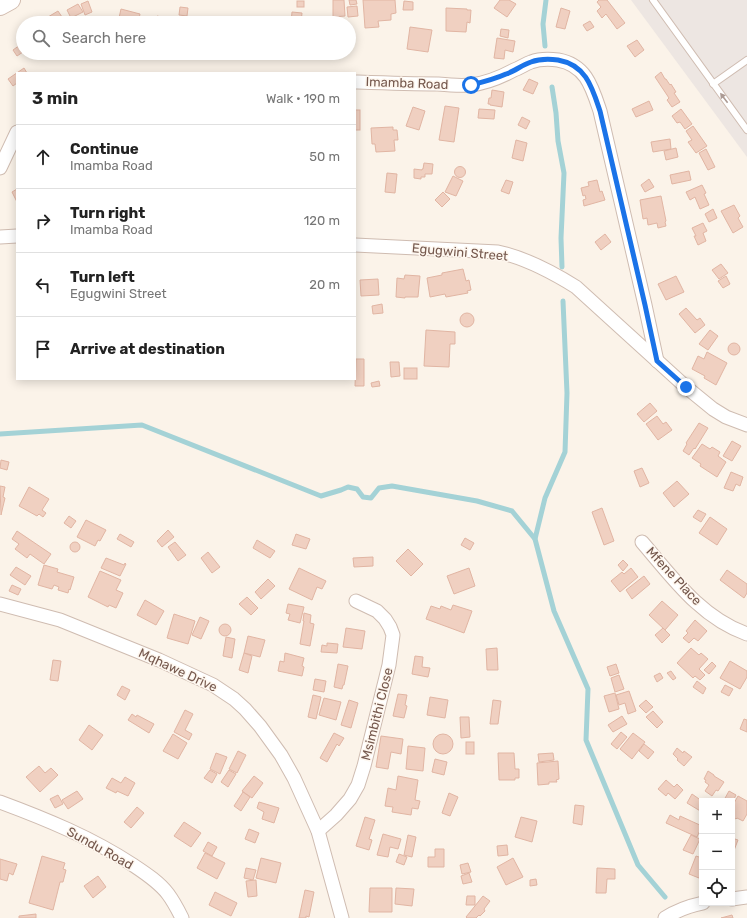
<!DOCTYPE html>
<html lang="en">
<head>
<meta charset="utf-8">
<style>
	:root { --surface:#fff; --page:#f2f2f2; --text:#222; --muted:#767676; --line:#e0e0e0 }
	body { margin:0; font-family:Rubik,sans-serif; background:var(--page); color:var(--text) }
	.controls { position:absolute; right:12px; bottom:12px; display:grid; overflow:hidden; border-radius:0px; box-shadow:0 2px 10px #0003 }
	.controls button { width:36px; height:36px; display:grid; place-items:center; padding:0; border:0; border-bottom:1px solid var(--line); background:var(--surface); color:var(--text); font:20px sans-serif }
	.stop { position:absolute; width:12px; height:12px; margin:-9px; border:3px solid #1a73e8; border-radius:50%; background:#fff }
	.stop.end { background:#1a73e8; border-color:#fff; box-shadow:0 1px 4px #0008 }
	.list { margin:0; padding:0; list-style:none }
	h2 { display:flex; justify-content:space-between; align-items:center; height:52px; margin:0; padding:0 16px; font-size:17px }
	h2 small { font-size:13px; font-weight:400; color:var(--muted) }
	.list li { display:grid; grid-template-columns:26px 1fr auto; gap:12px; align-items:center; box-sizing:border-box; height:64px; padding:0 16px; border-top:1px solid var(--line) }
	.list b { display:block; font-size:15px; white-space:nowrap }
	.list p { margin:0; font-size:13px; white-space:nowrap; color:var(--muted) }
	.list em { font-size:13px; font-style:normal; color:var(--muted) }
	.icon { flex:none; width:22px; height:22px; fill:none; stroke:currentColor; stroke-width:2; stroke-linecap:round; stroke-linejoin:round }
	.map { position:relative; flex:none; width:747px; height:918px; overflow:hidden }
	.search { position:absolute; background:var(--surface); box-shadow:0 2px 10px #0003; left:16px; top:16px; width:340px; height:44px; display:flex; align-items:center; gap:10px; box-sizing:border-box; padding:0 14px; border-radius:22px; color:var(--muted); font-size:15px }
	.panel { position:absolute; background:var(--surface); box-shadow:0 2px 10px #0003; left:16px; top:72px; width:340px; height:308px; border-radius:0px }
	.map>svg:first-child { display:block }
	.industrial { fill:#ede6e2 }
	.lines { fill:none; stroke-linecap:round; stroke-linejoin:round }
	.stream { stroke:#a4d2d6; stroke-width:5 }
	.building { fill:#f0d0c1; stroke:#e1b5a3 }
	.lane-casing { stroke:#cfbcb1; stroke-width:8 }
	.street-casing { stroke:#cfbcb1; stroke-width:15 }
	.secondary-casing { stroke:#d2bcaf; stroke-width:20 }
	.lane { stroke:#fff; stroke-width:6 }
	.street { stroke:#fff; stroke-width:13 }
	.secondary { stroke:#fff; stroke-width:18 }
	.oneway { fill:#ac9b94 }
	.route { stroke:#1a73e8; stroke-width:5 }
	.labels { text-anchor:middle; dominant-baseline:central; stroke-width:3; stroke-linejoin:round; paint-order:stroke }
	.street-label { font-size:13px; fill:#75584d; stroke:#fef7ef }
</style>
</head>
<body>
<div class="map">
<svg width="747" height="918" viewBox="0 0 747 918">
	<rect width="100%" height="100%" fill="#fbf3e9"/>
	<path class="industrial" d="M 631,0 L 747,0 L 747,157 Z"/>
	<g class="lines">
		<g class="stream">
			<path d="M 545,46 L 543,24 L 546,0"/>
			<path d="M 552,87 L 556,113 L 558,141 L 564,173 L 561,238 L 562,267"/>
			<path d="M 0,434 L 142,425 L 321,496 L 341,490 L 348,487 L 357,489 L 363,497 L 371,498 L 379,488 L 392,486 L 477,501 L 512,511 L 535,539 L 554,611 L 588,689 L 586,740 L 638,865 L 665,897"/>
			<path d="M 535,539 L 545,498 L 565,452 L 567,393 L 563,301"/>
		</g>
	</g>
	<g class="building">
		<path d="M 333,0 L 344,0 L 345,16 L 333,17 Z"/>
		<path d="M 349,0 L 356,0 L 357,4 L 350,5 Z"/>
		<path d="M 363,0 L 395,0 L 396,13 L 391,14 L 391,20 L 378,21 L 379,27 L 365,28 Z"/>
		<path d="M 500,0 L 509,0 L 516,4 L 507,17 L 494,8 Z"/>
		<path d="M 599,0 L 607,0 L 625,23 L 617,29 L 606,14 L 602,18 L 597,11 L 601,7 L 597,2 Z"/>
		<path d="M 88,1 L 92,12 L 85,15 L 81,4 Z"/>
		<rect x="297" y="1" width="7" height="6"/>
		<path d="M 404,1 L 413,2 L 413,10 L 403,10 Z"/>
		<path d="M 78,4 L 83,12 L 71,18 L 67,10 Z"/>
		<path d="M 357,6 L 358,16 L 348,17 L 347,7 Z"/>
		<path d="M 180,7 L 188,8 L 187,16 L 179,15 Z"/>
		<path d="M 446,8 L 467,9 L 467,10 L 471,10 L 470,23 L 467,22 L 466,32 L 446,31 Z"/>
		<path d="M 561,8 L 570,11 L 565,29 L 556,27 Z"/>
		<path d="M 121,9 L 140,14 L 138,23 L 119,18 Z"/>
		<path d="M 58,11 L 66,23 L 52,23 L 48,17 Z"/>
		<path d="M 292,12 L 302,13 L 301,23 L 291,23 Z"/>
		<path d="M 157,16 L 173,20 L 172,23 L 155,23 Z"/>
		<path d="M 194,17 L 201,19 L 200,23 L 192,23 Z"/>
		<path d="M 228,17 L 244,23 L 226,23 Z"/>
		<path d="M 121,21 L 121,23 L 111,23 L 111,22 Z"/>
		<path d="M 590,21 L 594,27 L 587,31 L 583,25 Z"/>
		<path d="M 410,27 L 432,30 L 428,52 L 407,49 Z"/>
		<path d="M 501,29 L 509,30 L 508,38 L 500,36 Z"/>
		<path d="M 497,38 L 515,41 L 513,52 L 505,50 L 504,59 L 494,58 Z"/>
		<path d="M 637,40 L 644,50 L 635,57 L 627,46 Z"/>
		<path d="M 20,45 L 23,50 L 23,52 L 17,56 L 13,50 Z"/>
		<path d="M 29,53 L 40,53 L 33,58 Z"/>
		<path d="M 253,53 L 273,53 L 273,55 Z"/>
		<rect x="112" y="54" width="8" height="5"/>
		<path d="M 24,68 L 27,73 L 17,73 L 17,83 L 13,86 L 8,79 Z"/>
		<path d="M 661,72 L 665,79 L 666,79 L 670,85 L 671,84 L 676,92 L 674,93 L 680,102 L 672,107 L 667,100 L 669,98 L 655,77 Z"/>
		<path d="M 529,79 L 538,83 L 533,94 L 523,90 Z"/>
		<path d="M 492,90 L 504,92 L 502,107 L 490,105 L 490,104 L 488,104 L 489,98 L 491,98 Z"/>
		<path d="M 649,101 L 653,110 L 636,117 L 632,109 Z"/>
		<path d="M 445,106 L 459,108 L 454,142 L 439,140 Z"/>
		<path d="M 413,107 L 425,111 L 419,130 L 406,126 Z"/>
		<path d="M 479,109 L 495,110 L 494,119 L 478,118 Z"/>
		<path d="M 681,109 L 692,124 L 685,129 L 680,122 L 677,123 L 672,116 Z"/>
		<rect x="355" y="110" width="5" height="20"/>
		<path d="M 522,117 L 530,121 L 526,129 L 518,125 Z"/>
		<path d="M 693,126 L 707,146 L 696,153 L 688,142 L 692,140 L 686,131 Z"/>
		<path d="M 393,127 L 393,130 L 397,130 L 398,140 L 394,140 L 395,151 L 376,152 L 375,144 L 372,144 L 371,128 Z"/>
		<path d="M 670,139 L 671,149 L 653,152 L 651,142 Z"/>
		<path d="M 516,140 L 527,143 L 523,161 L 512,158 Z"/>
		<path d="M 676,148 L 678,157 L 666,160 L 664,151 Z"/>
		<path d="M 706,149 L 715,167 L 708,170 L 699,153 Z"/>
		<path d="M 424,163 L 433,164 L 432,174 L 425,174 L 425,177 L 421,177 L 421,179 L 414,178 L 414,169 L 422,170 L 422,169 L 423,169 Z"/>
		<circle cx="460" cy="172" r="5.5"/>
		<path d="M 689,171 L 691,180 L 672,184 L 670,175 Z"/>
		<path d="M 387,173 L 397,174 L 395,193 L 385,192 Z"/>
		<path d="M 453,176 L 463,181 L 456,196 L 445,192 Z"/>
		<path d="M 649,179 L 654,187 L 645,192 L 641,185 Z"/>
		<path d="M 506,180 L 513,182 L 509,194 L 501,191 Z"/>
		<path d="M 597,180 L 600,192 L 602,191 L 605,200 L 584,206 L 583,200 L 586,199 L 585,195 L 583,196 L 581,188 L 589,186 L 588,182 Z"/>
		<path d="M 702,185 L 706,193 L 704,194 L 709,205 L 700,209 L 695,197 L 690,200 L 686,192 Z"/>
		<path d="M 17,189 L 17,202 L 12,192 Z"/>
		<path d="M 443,192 L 450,199 L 442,207 L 435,200 Z"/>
		<path d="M 661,196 L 666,221 L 665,222 L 666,226 L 658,228 L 657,223 L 648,225 L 647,218 L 643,219 L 640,200 Z"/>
		<path d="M 734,205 L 740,216 L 738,218 L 743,227 L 733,233 L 721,211 Z"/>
		<path d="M 713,209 L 717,218 L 709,222 L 705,214 Z"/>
		<path d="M 703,223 L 707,231 L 703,233 L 706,241 L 698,245 L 694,236 L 696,236 L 692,228 Z"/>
		<path d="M 605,234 L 611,242 L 601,250 L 595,242 Z"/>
		<path d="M 721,264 L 728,273 L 719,279 L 712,270 Z"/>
		<path d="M 463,269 L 466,281 L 469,280 L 471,290 L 467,291 L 468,293 L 446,297 L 445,294 L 430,297 L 427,278 L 442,275 L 442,273 Z"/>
		<path d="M 405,275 L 420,276 L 418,297 L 405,297 L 405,298 L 396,297 L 397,278 L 404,279 Z"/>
		<path d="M 676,276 L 684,292 L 666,300 L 658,284 Z"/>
		<path d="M 726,276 L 730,284 L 723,288 L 718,281 Z"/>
		<path d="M 378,279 L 379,295 L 361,296 L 360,280 Z"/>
		<path d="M 382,304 L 383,313 L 373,314 L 372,306 Z"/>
		<path d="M 686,308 L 697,320 L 700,318 L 705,325 L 695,333 L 679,314 Z"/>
		<circle cx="467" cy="320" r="7"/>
		<path d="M 426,330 L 455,332 L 455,344 L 450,344 L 449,367 L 424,366 Z"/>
		<path d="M 710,330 L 718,336 L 708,350 L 699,344 Z"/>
		<circle cx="734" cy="349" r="6"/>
		<path d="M 707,352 L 727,363 L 716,385 L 704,378 L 705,376 L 692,369 L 698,356 L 704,359 Z"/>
		<path d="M 356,359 L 364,359 L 364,386 L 355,386 Z"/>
		<path d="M 390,362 L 399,362 L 400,376 L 391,377 Z"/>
		<rect x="404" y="368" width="13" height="11"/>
		<path d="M 379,381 L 380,386 L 372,387 L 371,383 Z"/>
		<path d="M 650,403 L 657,411 L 644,422 L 637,414 Z"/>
		<path d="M 657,416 L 663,424 L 666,422 L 672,430 L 658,440 L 646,424 Z"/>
		<path d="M 699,423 L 708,428 L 695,449 L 694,448 L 689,455 L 683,451 L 687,444 L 686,443 Z"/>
		<path d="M 732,441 L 741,446 L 732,461 L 723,456 Z"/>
		<path d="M 702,444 L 710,449 L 712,447 L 720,452 L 718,456 L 726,462 L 717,477 L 700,466 L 701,464 L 692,458 Z"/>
		<path d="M 1,460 L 9,462 L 7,470 L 0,468 Z"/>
		<path d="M 642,468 L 649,483 L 640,487 L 634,471 Z"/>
		<path d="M 731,472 L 743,477 L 740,486 L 736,484 L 733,491 L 724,488 Z"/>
		<path d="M 677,481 L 689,494 L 674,507 L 663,493 Z"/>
		<path d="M 0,486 L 5,487 L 3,497 L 5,498 L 1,515 Z"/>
		<path d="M 29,487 L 49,499 L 42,510 L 46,513 L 43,517 L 39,514 L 37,516 L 19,506 Z"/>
		<path d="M 602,508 L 614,541 L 604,545 L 592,512 Z"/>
		<path d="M 698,510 L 706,514 L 701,522 L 693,517 Z"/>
		<path d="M 69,516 L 76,521 L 71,528 L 64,523 Z"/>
		<path d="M 710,517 L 727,529 L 717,545 L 699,533 Z"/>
		<path d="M 86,520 L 106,530 L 100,541 L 98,540 L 95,546 L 77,537 Z"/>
		<path d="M 168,530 L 174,537 L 162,547 L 157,541 Z"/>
		<path d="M 17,531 L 51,554 L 44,564 L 30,554 L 27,558 L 15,549 L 19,544 L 12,539 Z"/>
		<path d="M 120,534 L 134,542 L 131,547 L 117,539 Z"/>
		<path d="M 296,534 L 310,539 L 306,549 L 292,545 Z"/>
		<path d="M 465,538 L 474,543 L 470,550 L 461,545 Z"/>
		<path d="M 257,540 L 275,551 L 270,558 L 253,548 Z"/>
		<path d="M 175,542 L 186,555 L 178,561 L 168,547 Z"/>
		<circle cx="75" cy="547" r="5"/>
		<path d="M 408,549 L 423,564 L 411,576 L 396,561 Z"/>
		<path d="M 208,552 L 220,567 L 212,573 L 201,558 Z"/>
		<path d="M 373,557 L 373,566 L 354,567 L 353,558 Z"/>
		<path d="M 106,558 L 124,565 L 125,563 L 126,564 L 120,576 L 101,568 Z"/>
		<path d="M 623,560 L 628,565 L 623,571 L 618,565 Z"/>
		<path d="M 44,565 L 58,569 L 57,572 L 74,577 L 70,590 L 69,589 L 68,593 L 58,590 L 59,587 L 54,585 L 52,589 L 38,585 Z"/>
		<path d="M 16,567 L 31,576 L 25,585 L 10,575 Z"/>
		<path d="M 299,568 L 326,581 L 322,589 L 317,587 L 312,600 L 289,589 Z"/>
		<path d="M 469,568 L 475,586 L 454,594 L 447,576 Z"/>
		<path d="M 631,568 L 638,577 L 620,592 L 611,581 L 622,572 L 624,574 Z"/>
		<path d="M 727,570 L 747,584 L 747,593 L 744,598 L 720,580 Z"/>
		<path d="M 100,571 L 121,580 L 116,590 L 123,593 L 116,608 L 109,605 L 108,607 L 88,597 Z"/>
		<path d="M 644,576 L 650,584 L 632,599 L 626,590 Z"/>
		<path d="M 268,579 L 275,586 L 261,599 L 255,592 Z"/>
		<path d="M 12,585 L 21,589 L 18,595 L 9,591 Z"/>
		<path d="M 247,597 L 258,608 L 251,615 L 239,604 Z"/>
		<path d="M 145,600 L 164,611 L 156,625 L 137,615 Z"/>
		<path d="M 662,601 L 678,615 L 665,630 L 649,615 Z"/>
		<path d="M 288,604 L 304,607 L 300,623 L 288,620 L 290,614 L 286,613 Z"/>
		<path d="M 453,605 L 472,611 L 464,633 L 426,619 L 431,606 L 440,609 L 441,606 L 451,610 Z"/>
		<path d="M 304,613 L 311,615 L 310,623 L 314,624 L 310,646 L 300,644 L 304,621 L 303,621 Z"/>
		<path d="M 174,614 L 195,621 L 188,644 L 167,638 Z"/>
		<path d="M 200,617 L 209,621 L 201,639 L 192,635 Z"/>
		<path d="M 695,620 L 707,631 L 698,641 L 694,638 L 689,643 L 683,638 L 688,633 L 686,631 Z"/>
		<circle cx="225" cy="630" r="6"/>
		<path d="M 346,628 L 365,631 L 362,649 L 343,647 Z"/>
		<path d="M 663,628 L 670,635 L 662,643 L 655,635 Z"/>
		<path d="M 248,636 L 265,640 L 260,657 L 244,653 Z"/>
		<path d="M 226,637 L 235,639 L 232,658 L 223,656 Z"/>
		<path d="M 327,643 L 338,644 L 337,653 L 321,652 L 322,645 L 327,646 Z"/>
		<path d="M 497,648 L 498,670 L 487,670 L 486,649 Z"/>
		<path d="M 691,648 L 699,655 L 701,653 L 708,659 L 699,669 L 705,675 L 700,680 L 695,676 L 693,678 L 677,663 Z"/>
		<path d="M 244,653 L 252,656 L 248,673 L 239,670 Z"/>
		<path d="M 285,653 L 304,658 L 302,666 L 304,667 L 302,676 L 278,671 L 280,661 L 284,662 Z"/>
		<path d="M 415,656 L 423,657 L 422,667 L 430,668 L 428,677 L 412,674 Z"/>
		<path d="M 53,660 L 61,661 L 58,681 L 50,680 Z"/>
		<path d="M 730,661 L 747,671 L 747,677 L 740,689 L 720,678 Z"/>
		<path d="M 712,662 L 716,666 L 709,674 L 704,670 Z"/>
		<path d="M 338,664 L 348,666 L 344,685 L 343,685 L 342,689 L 334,687 Z"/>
		<path d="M 616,664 L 619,673 L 610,676 L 607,667 Z"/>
		<path d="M 671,671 L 676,678 L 673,680 L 667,673 Z"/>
		<path d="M 660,673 L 663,678 L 657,682 L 654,676 Z"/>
		<path d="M 619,675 L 624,689 L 615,692 L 611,678 Z"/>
		<path d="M 315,679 L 326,681 L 324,692 L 313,690 Z"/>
		<path d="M 697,681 L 706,688 L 703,694 L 693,687 Z"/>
		<path d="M 725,685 L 733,689 L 729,696 L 721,692 Z"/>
		<path d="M 122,686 L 130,690 L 125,700 L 117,695 Z"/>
		<path d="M 629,691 L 636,711 L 628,714 L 625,703 L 619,705 L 616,695 Z"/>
		<path d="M 615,693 L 619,709 L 609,712 L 604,696 Z"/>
		<path d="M 398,694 L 407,695 L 405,705 L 407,706 L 404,718 L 393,716 Z"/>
		<path d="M 313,695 L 321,697 L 316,719 L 308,717 Z"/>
		<path d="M 430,697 L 448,700 L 445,718 L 427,715 Z"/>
		<path d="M 324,698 L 341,702 L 336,720 L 319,715 Z"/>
		<path d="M 349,700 L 358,703 L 351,728 L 341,725 Z"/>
		<path d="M 493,700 L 501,701 L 498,724 L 490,724 Z"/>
		<path d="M 646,700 L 653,707 L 646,713 L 639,706 Z"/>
		<path d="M 185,710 L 193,714 L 185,730 L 192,734 L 189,740 L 174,732 Z"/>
		<path d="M 653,711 L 663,722 L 657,728 L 646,717 Z"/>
		<path d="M 132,714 L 136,717 L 137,715 L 154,724 L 149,733 L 128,720 Z"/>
		<path d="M 622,716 L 627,724 L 613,732 L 608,725 Z"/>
		<path d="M 460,717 L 469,717 L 470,737 L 461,738 Z"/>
		<path d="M 744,719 L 747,720 L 747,732 L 740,729 Z"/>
		<path d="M 89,725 L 103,735 L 92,750 L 79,740 Z"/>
		<path d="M 621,732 L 627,737 L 617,749 L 611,744 Z"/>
		<path d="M 334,733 L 344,738 L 339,746 L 337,744 L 327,762 L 320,758 Z"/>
		<path d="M 633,733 L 645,742 L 632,759 L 620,749 Z"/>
		<path d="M 173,734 L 187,743 L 178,759 L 163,751 Z"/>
		<circle cx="443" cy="744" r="10"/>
		<path d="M 381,736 L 403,739 L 401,754 L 391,752 L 388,769 L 376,767 Z"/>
		<rect x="466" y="742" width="8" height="12"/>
		<path d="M 644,744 L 654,752 L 648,759 L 639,751 Z"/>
		<path d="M 408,746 L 425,748 L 423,771 L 406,769 Z"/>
		<path d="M 677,748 L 683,753 L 684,751 L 692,757 L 684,766 L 677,760 L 678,759 L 673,754 Z"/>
		<path d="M 238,751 L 246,755 L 237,773 L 229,769 Z"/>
		<path d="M 216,753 L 227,757 L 220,774 L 210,769 Z"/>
		<path d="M 498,753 L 514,753 L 515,769 L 519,769 L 519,778 L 515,778 L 515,780 L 499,780 Z"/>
		<path d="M 553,753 L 554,760 L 539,762 L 538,754 Z"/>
		<path d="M 435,759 L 447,762 L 444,775 L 432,772 Z"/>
		<path d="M 558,761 L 559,779 L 556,780 L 557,782 L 549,782 L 549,784 L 538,785 L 537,763 Z"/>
		<path d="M 39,766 L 45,773 L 51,768 L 58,775 L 40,792 L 26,777 Z"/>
		<path d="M 210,770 L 217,774 L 212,783 L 204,778 Z"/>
		<path d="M 229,770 L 236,774 L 228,787 L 221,782 Z"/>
		<path d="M 708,771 L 714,775 L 714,776 L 724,782 L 718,791 L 716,790 L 712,796 L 705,791 L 709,785 L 705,782 L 706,780 L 704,779 Z"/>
		<path d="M 254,776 L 263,783 L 252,798 L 242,791 Z"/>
		<path d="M 398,776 L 418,780 L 415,800 L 420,801 L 418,809 L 412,808 L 411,815 L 392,812 L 393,807 L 385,806 L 388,788 L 396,790 Z"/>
		<path d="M 125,777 L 135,783 L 128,796 L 117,791 L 116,793 L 106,788 L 112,778 L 121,783 Z"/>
		<path d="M 666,780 L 674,787 L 677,784 L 683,790 L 675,799 L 668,793 L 666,796 L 658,789 Z"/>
		<path d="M 77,791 L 83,799 L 68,809 L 62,800 Z"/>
		<path d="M 729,791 L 736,795 L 732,803 L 732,801 L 726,801 L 724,800 Z"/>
		<path d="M 243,792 L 250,797 L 241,811 L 234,806 Z"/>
		<path d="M 449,793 L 458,797 L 450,816 L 442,813 Z"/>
		<path d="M 692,794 L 702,801 L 702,812 L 687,803 Z"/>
		<path d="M 58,795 L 63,804 L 55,808 L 50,799 Z"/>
		<path d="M 738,796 L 747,801 L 747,814 L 743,821 L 737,818 L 736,819 L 733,817 L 734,816 L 732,815 L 732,806 L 733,805 Z"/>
		<path d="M 259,802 L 279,808 L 274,823 L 262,819 L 264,812 L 257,808 Z"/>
		<path d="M 575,805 L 584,806 L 582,825 L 573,823 Z"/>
		<path d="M 137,807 L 144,813 L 131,828 L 124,822 Z"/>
		<path d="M 670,815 L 679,820 L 680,816 L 702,826 L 697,837 L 666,823 Z"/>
		<path d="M 365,817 L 375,820 L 369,839 L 372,840 L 369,850 L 356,846 Z"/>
		<path d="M 521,817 L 537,821 L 532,842 L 515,837 Z"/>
		<path d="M 184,822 L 201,833 L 191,847 L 174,836 Z"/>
		<path d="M 249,829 L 259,833 L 255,843 L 245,839 Z"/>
		<path d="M 383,834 L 401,839 L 398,849 L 390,847 L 388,857 L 377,855 Z"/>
		<path d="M 408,835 L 416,837 L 412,857 L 404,855 Z"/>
		<path d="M 691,835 L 700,839 L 693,854 L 683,850 Z"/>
		<path d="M 732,838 L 738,840 L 733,853 L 732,852 Z"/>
		<path d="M 208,842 L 217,847 L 212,856 L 203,851 Z"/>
		<path d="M 507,845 L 508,855 L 498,856 L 497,846 Z"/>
		<path d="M 435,849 L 444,849 L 444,867 L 428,867 L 428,857 L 435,857 Z"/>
		<path d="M 205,853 L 225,863 L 217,879 L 197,868 Z"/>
		<path d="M 399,854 L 407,857 L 404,865 L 396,862 Z"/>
		<path d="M 42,856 L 65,863 L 63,869 L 66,870 L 63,882 L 60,882 L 53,910 L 29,903 Z"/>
		<path d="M 696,856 L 702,858 L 702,869 L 699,878 L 689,874 Z"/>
		<path d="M 261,858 L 281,863 L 276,883 L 256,878 Z"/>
		<path d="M 513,858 L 523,877 L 506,885 L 497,867 Z"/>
		<path d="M 0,859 L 17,864 L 13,875 L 9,873 L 7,881 L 0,879 Z"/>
		<path d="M 468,863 L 471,872 L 462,874 L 460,865 Z"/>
		<path d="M 246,868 L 256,870 L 253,880 L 244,878 Z"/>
		<path d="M 597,868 L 615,869 L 615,879 L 607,879 L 606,893 L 596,893 Z"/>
		<path d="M 469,873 L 472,882 L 463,884 L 461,876 Z"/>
		<path d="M 98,876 L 106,887 L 93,898 L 84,886 Z"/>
		<path d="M 536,879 L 537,885 L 530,886 L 530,880 Z"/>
		<path d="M 256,880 L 257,896 L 248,897 L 246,881 Z"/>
		<path d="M 370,888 L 392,888 L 392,912 L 369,912 Z"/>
		<path d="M 396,888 L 414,889 L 412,906 L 395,904 Z"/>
		<path d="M 305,890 L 314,892 L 309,917 L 306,916 L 306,918 L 299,918 Z"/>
		<path d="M 215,892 L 237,903 L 231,916 L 209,905 Z"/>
		<path d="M 467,896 L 475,896 L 475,905 L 466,905 Z"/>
		<path d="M 483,896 L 490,901 L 484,909 L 485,911 L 480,916 L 479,915 L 476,918 L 467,918 L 466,917 Z"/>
		<path d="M 36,914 L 36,918 L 19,918 L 19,916 Z"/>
		<path d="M 732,915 L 733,918 L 721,918 Z"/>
	</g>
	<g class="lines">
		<g class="lane-casing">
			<g id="lane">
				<path d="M 653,0 L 747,130"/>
				<path d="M 713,84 L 747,60"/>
			</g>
		</g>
		<g class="street-casing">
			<g id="street">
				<path d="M 355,82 C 383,83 410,84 438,84 C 448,85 460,86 471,85 C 486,83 501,77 514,70 C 520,68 525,64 531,62 C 539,59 550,59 558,60 C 586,65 592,87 600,111 L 645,305 L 657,361"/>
				<path d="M 0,168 L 17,132"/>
				<path d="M 0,237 L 17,236"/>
				<path d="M 355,245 L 498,252 C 526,258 552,272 576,287 L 686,387 L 713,409 L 726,417 L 747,425"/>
				<path d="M 642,542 C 672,577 701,618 747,634"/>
				<path d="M 0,604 L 60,620 L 159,660 L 213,685 L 234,699 L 245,709 L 260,726 L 281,755 L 294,778 L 318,831 L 342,918"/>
				<path d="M 0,802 C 46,819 92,838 133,865 C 145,873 159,882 168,894 C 174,902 178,910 182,918"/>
				<path d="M 318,831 L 336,815 L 350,799 L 358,785 L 364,766 L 389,665 L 393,635 L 390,627 L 385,619 L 377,611 L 356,601"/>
				<path d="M 732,899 L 747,897"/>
				<path d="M 665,918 C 677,910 689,906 703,903"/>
			</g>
		</g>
		<g class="secondary-casing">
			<path id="secondary" d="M 0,6 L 11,0"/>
		</g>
		<use href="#lane" class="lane"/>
		<use href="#street" class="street"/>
		<use href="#secondary" class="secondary"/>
	</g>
	<defs><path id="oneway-solid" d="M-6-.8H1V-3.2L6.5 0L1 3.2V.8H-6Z"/></defs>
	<use class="oneway" href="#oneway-solid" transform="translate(724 98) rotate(-127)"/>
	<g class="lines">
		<path class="route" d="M 471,85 C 483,82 495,79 506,74 C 515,71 522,65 531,62 C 539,59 550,59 558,60 C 586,65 592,87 600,111 L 645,305 L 657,361 L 686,387"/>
	</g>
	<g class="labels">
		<g class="street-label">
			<text transform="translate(407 83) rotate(2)">Imamba Road</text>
			<text transform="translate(460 252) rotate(5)">Egugwini Street</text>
			<text transform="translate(674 576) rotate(47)">Mfene Place</text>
			<text transform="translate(178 670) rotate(25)">Mqhawe Drive</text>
			<text transform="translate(377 714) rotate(-76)">Msimbithi Close</text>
			<text transform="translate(100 848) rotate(29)">Sundu Road</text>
		</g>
	</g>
</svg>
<div class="controls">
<button>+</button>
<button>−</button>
<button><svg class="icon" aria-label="locate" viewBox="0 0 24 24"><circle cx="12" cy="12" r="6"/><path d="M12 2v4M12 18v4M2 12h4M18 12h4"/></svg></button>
</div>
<div class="stop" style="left:471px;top:85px"></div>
<div class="stop end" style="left:686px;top:387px"></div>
<div class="search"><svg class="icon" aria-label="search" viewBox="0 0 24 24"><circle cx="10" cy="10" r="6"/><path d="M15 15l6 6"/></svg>Search here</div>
<section class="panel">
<h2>3 min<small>Walk · 190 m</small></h2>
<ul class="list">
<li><svg class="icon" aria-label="ahead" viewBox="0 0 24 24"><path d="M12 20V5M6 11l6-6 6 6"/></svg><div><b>Continue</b><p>Imamba Road</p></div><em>50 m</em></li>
<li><svg class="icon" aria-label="right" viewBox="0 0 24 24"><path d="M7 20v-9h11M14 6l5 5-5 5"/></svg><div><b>Turn right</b><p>Imamba Road</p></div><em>120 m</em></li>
<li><svg class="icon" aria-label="left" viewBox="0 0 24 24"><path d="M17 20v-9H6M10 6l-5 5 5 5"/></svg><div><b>Turn left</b><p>Egugwini Street</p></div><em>20 m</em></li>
<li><svg class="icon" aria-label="arrive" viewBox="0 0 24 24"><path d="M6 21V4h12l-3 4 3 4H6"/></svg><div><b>Arrive at destination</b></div></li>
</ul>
</section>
</div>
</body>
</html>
